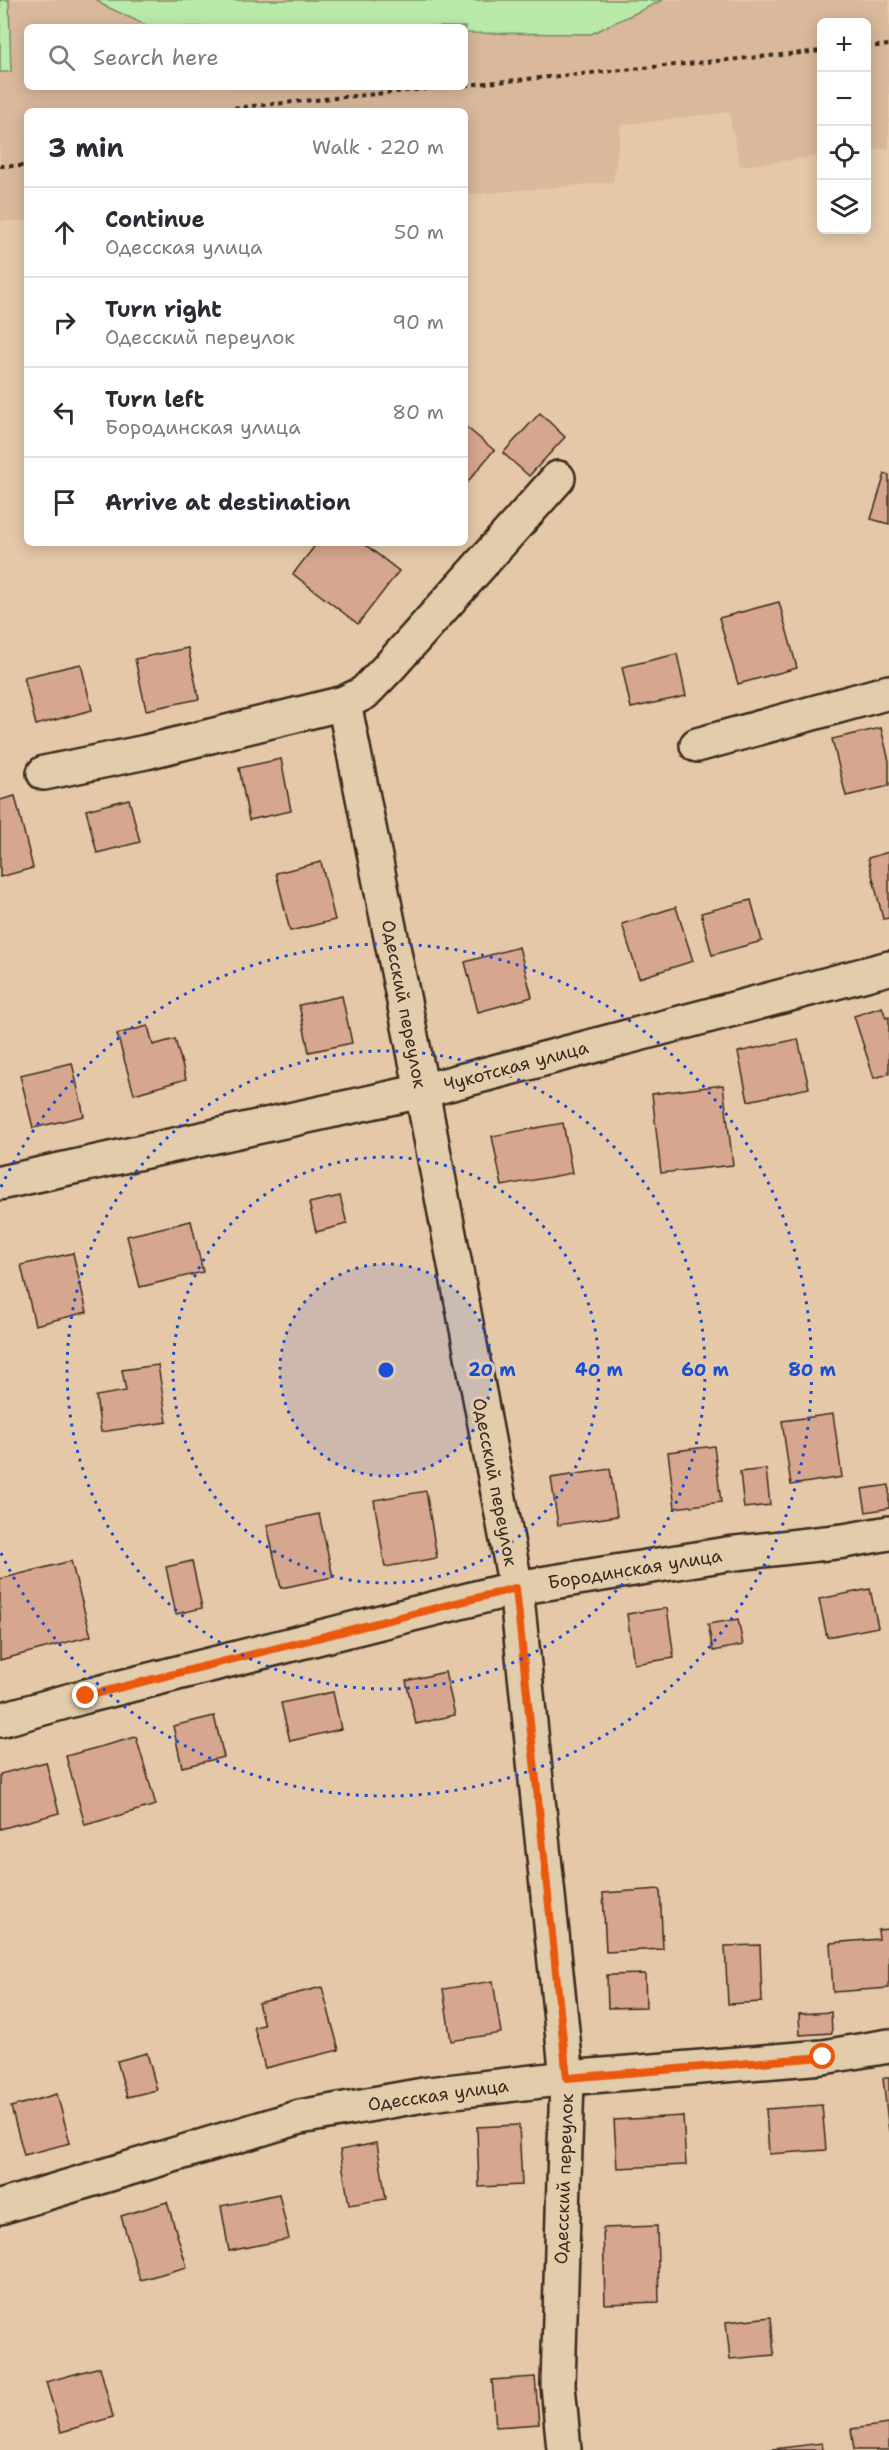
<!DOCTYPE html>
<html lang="en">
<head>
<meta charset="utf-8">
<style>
	:root { --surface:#fff; --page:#f2f2f3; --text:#2b2b33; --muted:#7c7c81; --line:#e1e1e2 }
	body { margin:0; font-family:"Shantell Sans",sans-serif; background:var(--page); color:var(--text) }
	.controls { position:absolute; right:18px; top:18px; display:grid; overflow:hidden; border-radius:9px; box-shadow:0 3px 15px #0003 }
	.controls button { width:54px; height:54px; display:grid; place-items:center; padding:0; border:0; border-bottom:2px solid var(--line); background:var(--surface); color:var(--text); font:30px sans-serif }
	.stop { position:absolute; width:18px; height:18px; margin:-14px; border:4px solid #ea580c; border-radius:50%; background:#fff }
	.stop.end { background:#ea580c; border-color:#fff; box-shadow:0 2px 6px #0008 }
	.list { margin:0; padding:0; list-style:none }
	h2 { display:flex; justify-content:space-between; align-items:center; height:78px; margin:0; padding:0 24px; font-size:26px }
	h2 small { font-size:20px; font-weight:400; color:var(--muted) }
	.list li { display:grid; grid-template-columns:39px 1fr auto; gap:18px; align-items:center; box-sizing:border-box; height:90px; padding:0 24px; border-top:2px solid var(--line) }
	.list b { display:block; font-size:22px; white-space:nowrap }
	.list p { margin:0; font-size:20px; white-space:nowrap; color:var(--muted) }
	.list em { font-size:20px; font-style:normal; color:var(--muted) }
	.icon { flex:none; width:33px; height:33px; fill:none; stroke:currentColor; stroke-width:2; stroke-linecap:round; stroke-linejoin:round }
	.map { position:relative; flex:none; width:889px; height:2450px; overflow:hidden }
	.search { position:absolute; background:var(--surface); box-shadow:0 3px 15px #0003; left:24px; top:24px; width:444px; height:66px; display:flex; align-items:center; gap:15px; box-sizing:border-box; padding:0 21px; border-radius:9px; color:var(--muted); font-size:22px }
	.panel { position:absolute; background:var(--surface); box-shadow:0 3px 15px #0003; left:24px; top:108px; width:444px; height:438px; border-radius:9px }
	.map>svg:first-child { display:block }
	.built { fill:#d9b89b; fill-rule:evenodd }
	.green { fill:#b9eaaa; stroke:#7a8a64; stroke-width:1.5 }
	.building { fill:#d7a68f; stroke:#3b2a1e; stroke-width:1.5 }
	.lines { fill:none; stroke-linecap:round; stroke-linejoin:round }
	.minor-casing { stroke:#3b2a1e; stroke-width:38 }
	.path { stroke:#3b2a1e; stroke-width:4; stroke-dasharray:4.5 4.5; stroke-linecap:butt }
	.minor { stroke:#e2ccab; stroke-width:33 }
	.route { stroke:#ea580c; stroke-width:8 }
	.ring { fill:none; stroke:#1d4ed8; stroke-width:3; stroke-dasharray:3 6 }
	.labels { text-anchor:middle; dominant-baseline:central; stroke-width:6; stroke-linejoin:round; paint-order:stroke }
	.street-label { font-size:18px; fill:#3b2a1e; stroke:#e2ccab }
	.centre { fill:#1d4ed8; stroke:#e2ccab; stroke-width:3 }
	.ring-label { font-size:18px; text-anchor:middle; font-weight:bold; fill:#1d4ed8; stroke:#e2ccab; stroke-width:6; stroke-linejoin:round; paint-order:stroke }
</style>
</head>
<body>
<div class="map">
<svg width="889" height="2450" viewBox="0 0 889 2450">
	<rect width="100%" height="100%" fill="#e4c8a8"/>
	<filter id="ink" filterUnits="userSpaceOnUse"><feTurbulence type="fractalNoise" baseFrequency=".0167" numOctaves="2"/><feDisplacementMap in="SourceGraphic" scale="12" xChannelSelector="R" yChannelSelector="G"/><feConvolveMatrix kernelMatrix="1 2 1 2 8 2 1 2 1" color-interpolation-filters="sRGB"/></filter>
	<g filter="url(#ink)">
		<path class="built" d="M 0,0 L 889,0 L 889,148 L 867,150 L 866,22 L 822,22 L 821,156 L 740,166 L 729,112 L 621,125 L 613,182 L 465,195 L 465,111 L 27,111 L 27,221 L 0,221 ZM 27,27 L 465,27 L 465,87 L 27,87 Z"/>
		<g class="green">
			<path d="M 0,0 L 9,0 L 11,72 L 0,72 Z"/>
			<path d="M 97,0 L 663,0 L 591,34 L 465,33 L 465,27 L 150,27 L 103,5 Z"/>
		</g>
		<g class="building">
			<path d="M 540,413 L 565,437 L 529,476 L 503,453 Z"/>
			<path d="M 465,426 L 494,450 L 465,485 Z"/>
			<path d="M 885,474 L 889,475 L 889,524 L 871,519 Z"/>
			<path d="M 317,543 L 363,543 L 399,571 L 358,624 L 293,574 Z"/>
			<path d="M 779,602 L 797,668 L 738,684 L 719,618 Z"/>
			<path d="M 188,648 L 199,699 L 146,710 L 135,659 Z"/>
			<path d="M 677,654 L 686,696 L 631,708 L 622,667 Z"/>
			<path d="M 81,664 L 92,710 L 36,725 L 24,677 Z"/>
			<path d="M 881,728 L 889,761 L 889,786 L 846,796 L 832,739 Z"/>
			<path d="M 281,759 L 291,811 L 249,820 L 239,768 Z"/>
			<path d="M 15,796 L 33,868 L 0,877 L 0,800 Z"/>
			<path d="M 129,799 L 140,842 L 97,853 L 86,810 Z"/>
			<path d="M 889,852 L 889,918 L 883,919 L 868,858 Z"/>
			<path d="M 321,862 L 335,920 L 290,931 L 276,873 Z"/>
			<path d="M 751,900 L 762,941 L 712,955 L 701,913 Z"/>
			<path d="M 676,907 L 693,961 L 639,978 L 622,924 Z"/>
			<path d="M 519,947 L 532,997 L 478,1012 L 465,962 Z"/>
			<path d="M 342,996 L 352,1043 L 309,1052 L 299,1005 Z"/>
			<path d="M 882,1007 L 886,1018 L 889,1017 L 889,1074 L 874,1078 L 854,1016 Z"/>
			<path d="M 148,1026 L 153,1045 L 175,1039 L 186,1079 L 134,1094 L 117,1034 Z"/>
			<path d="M 798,1039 L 809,1088 L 748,1101 L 738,1052 Z"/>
			<path d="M 72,1063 L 84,1116 L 33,1128 L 20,1075 Z"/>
			<path d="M 723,1085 L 733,1165 L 661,1173 L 652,1094 Z"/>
			<path d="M 563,1123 L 572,1173 L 502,1186 L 492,1136 Z"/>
			<path d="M 340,1196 L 347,1224 L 316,1232 L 309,1203 Z"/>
			<path d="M 191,1221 L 203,1272 L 140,1287 L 127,1236 Z"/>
			<path d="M 73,1253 L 87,1312 L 35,1325 L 21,1265 Z"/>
			<path d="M 158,1365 L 167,1422 L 101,1432 L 96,1396 L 126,1391 L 122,1370 Z"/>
			<path d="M 833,1414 L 842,1477 L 791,1485 L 782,1421 Z"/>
			<path d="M 714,1446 L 721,1502 L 675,1508 L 668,1452 Z"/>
			<path d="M 610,1469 L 617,1516 L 558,1525 L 551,1478 Z"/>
			<path d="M 766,1469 L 770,1505 L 744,1508 L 740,1472 Z"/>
			<path d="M 889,1485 L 889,1508 L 866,1512 L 862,1489 Z"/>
			<path d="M 426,1491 L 437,1558 L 385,1567 L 374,1500 Z"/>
			<path d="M 319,1514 L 333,1577 L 281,1588 L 267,1525 Z"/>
			<path d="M 71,1561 L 91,1636 L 0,1660 L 0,1579 Z"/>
			<path d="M 192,1561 L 202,1608 L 176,1614 L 166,1567 Z"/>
			<path d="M 870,1589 L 878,1627 L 827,1637 L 819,1599 Z"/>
			<path d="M 667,1608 L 674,1658 L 634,1664 L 627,1614 Z"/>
			<path d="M 738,1619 L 743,1645 L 713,1651 L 708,1624 Z"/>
			<path d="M 445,1672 L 455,1715 L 416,1724 L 406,1681 Z"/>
			<path d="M 333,1692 L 341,1729 L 290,1741 L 281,1703 Z"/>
			<path d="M 214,1716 L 224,1757 L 182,1767 L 173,1726 Z"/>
			<path d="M 136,1737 L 156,1805 L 85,1825 L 66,1756 Z"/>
			<path d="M 46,1762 L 59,1813 L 0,1829 L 0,1774 Z"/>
			<path d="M 660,1889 L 663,1949 L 606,1952 L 603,1893 Z"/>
			<path d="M 889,1929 L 889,1988 L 833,1992 L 830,1943 L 879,1939 L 878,1930 Z"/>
			<path d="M 760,1945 L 762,2002 L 728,2004 L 725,1946 Z"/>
			<path d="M 645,1974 L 646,2007 L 608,2008 L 607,1975 Z"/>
			<path d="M 493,1981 L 501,2033 L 451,2041 L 443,1989 Z"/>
			<path d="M 322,1987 L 339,2050 L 265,2068 L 254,2027 L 264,2025 L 258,2003 Z"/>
			<path d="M 831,2012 L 832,2033 L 800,2035 L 799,2014 Z"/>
			<path d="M 147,2053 L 157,2090 L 127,2097 L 117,2061 Z"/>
			<path d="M 883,2078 L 889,2078 L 889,2132 Z"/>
			<path d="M 57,2094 L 70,2143 L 24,2155 L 11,2107 Z"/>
			<path d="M 822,2105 L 826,2150 L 769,2154 L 766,2109 Z"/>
			<path d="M 683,2116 L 686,2165 L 617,2168 L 614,2120 Z"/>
			<path d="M 519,2125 L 522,2185 L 479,2187 L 477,2127 Z"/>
			<path d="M 377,2143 L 386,2199 L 349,2205 L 340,2150 Z"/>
			<path d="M 279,2194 L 289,2239 L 229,2251 L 221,2206 Z"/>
			<path d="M 167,2202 L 187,2267 L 140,2280 L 121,2216 Z"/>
			<path d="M 657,2226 L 659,2302 L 605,2304 L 603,2228 Z"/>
			<path d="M 771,2317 L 774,2355 L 730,2359 L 726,2322 Z"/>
			<path d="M 100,2367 L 113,2417 L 61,2432 L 46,2382 Z"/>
			<path d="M 535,2377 L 539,2424 L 496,2427 L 492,2380 Z"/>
			<path d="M 889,2424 L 889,2450 L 854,2450 L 851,2429 Z"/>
			<path d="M 822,2443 L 823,2450 L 765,2450 Z"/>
		</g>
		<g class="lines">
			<g class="minor-casing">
				<g id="minor">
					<path d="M 344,703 L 422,1091 L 516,1588 L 567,2078 L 558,2385 L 564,2450"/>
					<path d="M 697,745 L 889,692"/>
					<path d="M 44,773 L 146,752 L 344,703 L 364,693 L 391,665 L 558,478"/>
					<path d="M 0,1183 L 422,1091 L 889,968"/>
					<path d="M 0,1720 L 86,1696 L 516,1588 L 727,1554 L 844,1541 L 889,1533"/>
					<path d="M 0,2207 L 300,2117 L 429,2094 L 567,2078 L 823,2057 L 889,2046"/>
				</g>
			</g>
			<g class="path">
				<path d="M 866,47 L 889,45"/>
				<path d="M 465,85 L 822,51"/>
				<path d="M 226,111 L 232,108 L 447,87"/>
				<path d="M 0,166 L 27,166"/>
			</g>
			<use href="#minor" class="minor"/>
		</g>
	</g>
	<g class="lines" filter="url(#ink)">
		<path class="route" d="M 86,1696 L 516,1588 L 567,2078 L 823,2057"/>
	</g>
	<circle cx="386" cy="1370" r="106" fill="#1d4ed8" fill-opacity=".12"/>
	<g class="ring">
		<circle cx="386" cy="1370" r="106"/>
		<circle cx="386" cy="1370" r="213"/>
		<circle cx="386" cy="1370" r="319"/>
		<path d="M1 1187A426 426 0 1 1 1 1553"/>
	</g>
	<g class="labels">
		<g class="street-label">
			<text transform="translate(404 1004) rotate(79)">Одесский переулок</text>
			<text transform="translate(516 1066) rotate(-15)">Чукотская улица</text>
			<text transform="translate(495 1482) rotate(79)">Одесский переулок</text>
			<text transform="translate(635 1569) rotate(-9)">Бородинская улица</text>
			<text transform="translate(438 2095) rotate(-8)">Одесская улица</text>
			<text transform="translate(564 2179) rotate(-88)">Одесский переулок</text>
		</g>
	</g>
	<circle cx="386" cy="1370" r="9" class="centre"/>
	<g class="ring-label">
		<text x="492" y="1376">20 m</text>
		<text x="599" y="1376">40 m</text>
		<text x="705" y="1376">60 m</text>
		<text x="812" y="1376">80 m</text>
	</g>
</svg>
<div class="controls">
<button>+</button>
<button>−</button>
<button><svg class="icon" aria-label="locate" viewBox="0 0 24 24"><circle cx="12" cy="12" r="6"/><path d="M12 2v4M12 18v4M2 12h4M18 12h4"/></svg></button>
<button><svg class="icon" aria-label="layers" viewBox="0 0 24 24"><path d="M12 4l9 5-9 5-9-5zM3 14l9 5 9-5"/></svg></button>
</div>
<div class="stop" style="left:823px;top:2057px"></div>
<div class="stop end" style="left:86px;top:1696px"></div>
<div class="search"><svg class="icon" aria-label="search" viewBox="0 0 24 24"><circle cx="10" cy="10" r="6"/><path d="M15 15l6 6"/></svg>Search here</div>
<section class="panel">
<h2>3 min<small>Walk · 220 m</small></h2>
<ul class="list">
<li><svg class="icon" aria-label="ahead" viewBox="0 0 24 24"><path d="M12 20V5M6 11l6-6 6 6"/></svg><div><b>Continue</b><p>Одесская улица</p></div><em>50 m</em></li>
<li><svg class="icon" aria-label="right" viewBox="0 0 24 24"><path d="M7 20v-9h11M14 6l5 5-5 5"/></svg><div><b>Turn right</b><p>Одесский переулок</p></div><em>90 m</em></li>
<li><svg class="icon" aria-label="left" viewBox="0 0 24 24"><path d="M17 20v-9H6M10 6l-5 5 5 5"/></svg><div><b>Turn left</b><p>Бородинская улица</p></div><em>80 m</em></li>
<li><svg class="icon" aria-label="arrive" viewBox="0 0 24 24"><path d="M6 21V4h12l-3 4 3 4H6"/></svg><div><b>Arrive at destination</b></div></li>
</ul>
</section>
</div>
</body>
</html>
